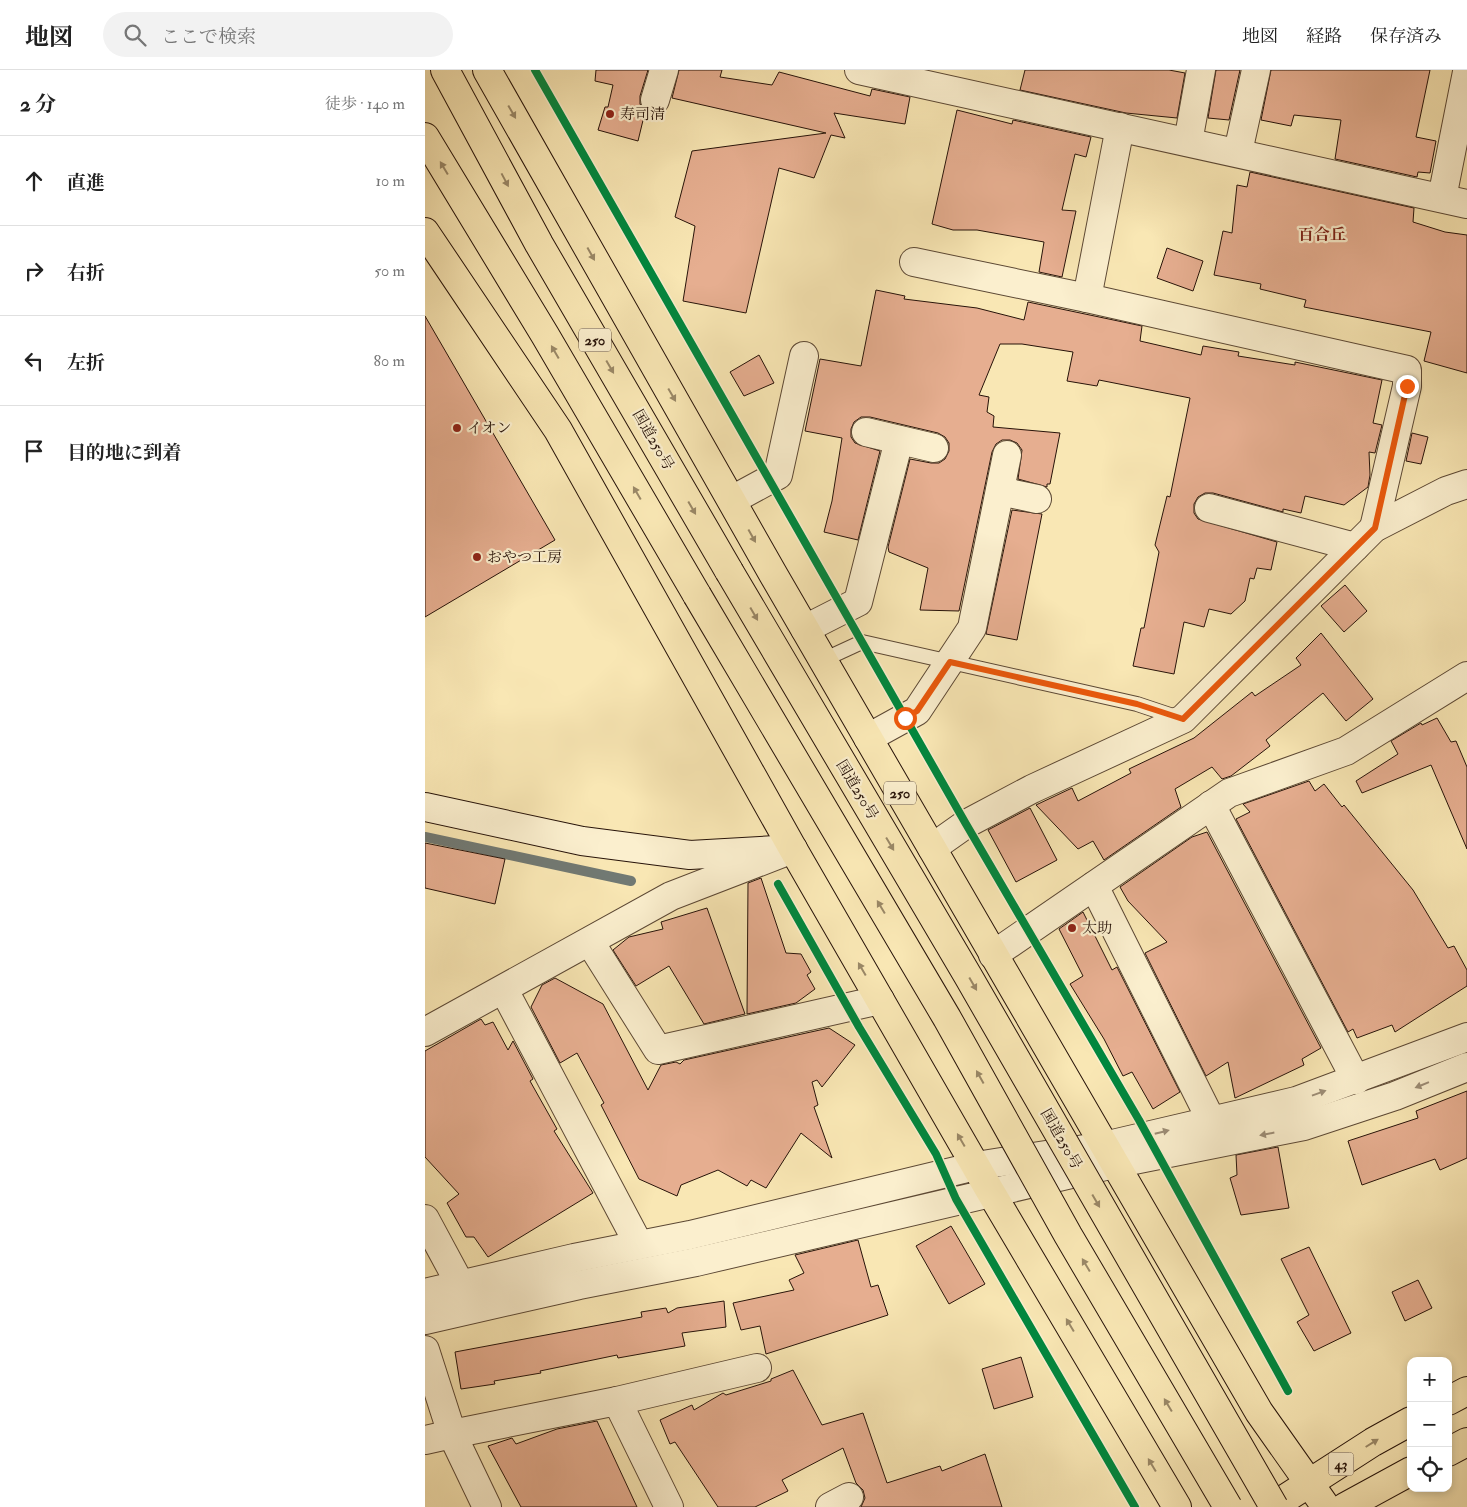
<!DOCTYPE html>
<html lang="ja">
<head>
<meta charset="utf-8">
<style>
	:root { --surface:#fff; --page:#f2f2f2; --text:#222; --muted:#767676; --line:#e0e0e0 }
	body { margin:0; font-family:"IM FELL Double Pica","Noto Serif JP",serif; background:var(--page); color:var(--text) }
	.controls { position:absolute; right:15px; bottom:15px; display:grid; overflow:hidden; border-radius:10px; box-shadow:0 2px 8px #0003 }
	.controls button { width:45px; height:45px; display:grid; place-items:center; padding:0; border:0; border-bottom:1px solid var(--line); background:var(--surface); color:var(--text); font:25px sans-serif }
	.stop { position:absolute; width:15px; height:15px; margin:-11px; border:4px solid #ea580c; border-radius:50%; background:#fff }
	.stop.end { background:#ea580c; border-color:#fff; box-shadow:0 1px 5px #0008 }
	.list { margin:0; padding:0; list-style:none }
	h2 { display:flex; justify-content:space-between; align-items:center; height:65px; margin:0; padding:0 20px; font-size:21px }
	h2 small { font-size:16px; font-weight:400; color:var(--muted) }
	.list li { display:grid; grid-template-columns:32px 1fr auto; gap:15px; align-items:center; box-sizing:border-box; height:90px; padding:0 20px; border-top:1px solid var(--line) }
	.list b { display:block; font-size:19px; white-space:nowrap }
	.list em { font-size:16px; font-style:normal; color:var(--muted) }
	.icon { flex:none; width:28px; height:28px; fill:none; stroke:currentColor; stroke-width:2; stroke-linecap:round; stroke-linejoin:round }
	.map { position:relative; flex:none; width:1042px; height:1437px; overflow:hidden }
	header { display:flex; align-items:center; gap:30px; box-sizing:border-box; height:70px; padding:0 25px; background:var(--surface); border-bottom:1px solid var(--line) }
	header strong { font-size:24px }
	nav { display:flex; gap:28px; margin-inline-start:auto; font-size:18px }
	.search { width:350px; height:45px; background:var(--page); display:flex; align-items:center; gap:12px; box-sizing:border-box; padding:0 18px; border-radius:28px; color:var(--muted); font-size:19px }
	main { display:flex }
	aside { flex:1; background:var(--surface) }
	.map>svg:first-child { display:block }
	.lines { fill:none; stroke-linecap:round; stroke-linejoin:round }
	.stream { stroke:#717973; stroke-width:10 }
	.building { fill:#e6ae90; stroke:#271309 }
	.lane-casing { stroke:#5c4834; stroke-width:16 }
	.street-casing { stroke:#5c4834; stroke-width:30 }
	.secondary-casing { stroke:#271309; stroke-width:30 }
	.primary-casing { stroke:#271309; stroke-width:30 }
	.highway-casing { stroke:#271309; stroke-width:30 }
	.lane { stroke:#fbefce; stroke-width:14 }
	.street { stroke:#fbefce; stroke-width:28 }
	.secondary { stroke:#fbefce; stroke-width:28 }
	.primary { stroke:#f9e7b4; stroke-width:28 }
	.highway { stroke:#f9e7b4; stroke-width:28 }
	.highway-bridge-casing { stroke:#271309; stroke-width:30; stroke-linecap:butt }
	.highway-bridge { stroke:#f9e7b4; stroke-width:28 }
	.cycleway-casing { stroke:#fbefce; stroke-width:11 }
	.cycleway { stroke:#00873e; stroke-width:8 }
	.oneway { fill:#9a8867 }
	.oneway2 { fill:#9c8c75 }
	.route { stroke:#ea580c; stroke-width:6 }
	.poi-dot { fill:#8f2418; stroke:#fbefce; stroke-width:2 }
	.labels { text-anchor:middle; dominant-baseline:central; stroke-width:4.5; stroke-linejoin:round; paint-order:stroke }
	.shield { fill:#fbefce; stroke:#675544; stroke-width:1 }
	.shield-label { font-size:14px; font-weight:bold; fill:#271309 }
	.poi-label { font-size:15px; fill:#271309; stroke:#fbefce; text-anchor:start }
	.street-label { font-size:15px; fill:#271309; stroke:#fbefce }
	.neighbourhood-label { font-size:16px; font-weight:bold; fill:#7a1f14; stroke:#fbefce }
</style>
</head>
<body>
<header>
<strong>地図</strong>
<div class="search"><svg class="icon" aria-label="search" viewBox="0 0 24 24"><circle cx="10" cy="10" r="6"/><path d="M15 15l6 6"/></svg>ここで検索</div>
<nav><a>地図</a><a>経路</a><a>保存済み</a></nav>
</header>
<main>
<aside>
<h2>2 分<small>徒歩 · 140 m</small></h2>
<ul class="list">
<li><svg class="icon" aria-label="ahead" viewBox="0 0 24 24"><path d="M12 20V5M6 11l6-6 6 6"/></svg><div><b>直進</b></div><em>10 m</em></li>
<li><svg class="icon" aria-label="right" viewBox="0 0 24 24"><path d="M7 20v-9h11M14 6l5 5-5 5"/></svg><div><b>右折</b></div><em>50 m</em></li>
<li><svg class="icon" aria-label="left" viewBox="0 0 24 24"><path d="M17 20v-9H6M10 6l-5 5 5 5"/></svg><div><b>左折</b></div><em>80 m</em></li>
<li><svg class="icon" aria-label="arrive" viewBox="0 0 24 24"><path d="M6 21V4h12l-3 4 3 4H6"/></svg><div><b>目的地に到着</b></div></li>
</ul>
</aside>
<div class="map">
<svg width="1042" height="1437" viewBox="0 0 1042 1437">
	<rect width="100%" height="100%" fill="#f9e7b4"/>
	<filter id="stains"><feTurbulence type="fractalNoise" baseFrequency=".004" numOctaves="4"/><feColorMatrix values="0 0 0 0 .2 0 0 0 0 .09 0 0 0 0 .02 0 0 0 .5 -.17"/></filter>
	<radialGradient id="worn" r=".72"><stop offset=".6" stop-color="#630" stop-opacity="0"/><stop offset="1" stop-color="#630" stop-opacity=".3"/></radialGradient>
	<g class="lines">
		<path class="stream" d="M 0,767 L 206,811"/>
	</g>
	<g class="building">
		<path d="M 171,0 L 223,0 L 215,26 L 215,34 L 220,42 L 213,71 L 173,60 L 180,37 L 183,37 L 188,15 L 170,11 Z"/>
		<path d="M 254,0 L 297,0 L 295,7 L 347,15 L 354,2 L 445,26 L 447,19 L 485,27 L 480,54 L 409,43 L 420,68 L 406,65 L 389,108 L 354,98 L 321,243 L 258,231 L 270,156 L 250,147 L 267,81 L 401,63 L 247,28 Z"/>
		<path d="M 600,0 L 744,0 L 760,3 L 752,48 L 701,43 L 595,20 Z"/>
		<path d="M 791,0 L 815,0 L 804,50 L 783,48 Z"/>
		<path d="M 846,0 L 1005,0 L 991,67 L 1011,71 L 1005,103 L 993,102 L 992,107 L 910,89 L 916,50 L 869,45 L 866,56 L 836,50 Z"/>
		<path d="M 532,40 L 587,54 L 588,50 L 666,67 L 661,87 L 650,84 L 637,140 L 651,141 L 637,207 L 614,202 L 619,172 L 552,160 L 528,160 L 507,154 Z"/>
		<path d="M 825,102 L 989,138 L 988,152 L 1020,162 L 1042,165 L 1042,303 L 999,291 L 1006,262 L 879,237 L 881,230 L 835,219 L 836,214 L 789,205 L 798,161 L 807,163 L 812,115 L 822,117 Z"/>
		<path d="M 742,178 L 778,191 L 768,221 L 732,208 Z"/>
		<path d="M 451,220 L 480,226 L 479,229 L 552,238 L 599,250 L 603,232 L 717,256 L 715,271 L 776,285 L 778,276 L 814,282 L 813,286 L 870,295 L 870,292 L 957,310 L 948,353 L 957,355 L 950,383 L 944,382 L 945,405 L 943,417 L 919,435 L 880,426 L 876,443 L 858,439 L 858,442 L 788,423 L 780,423 L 773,427 L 769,434 L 769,443 L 773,449 L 852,472 L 846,500 L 832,498 L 829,509 L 825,508 L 820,531 L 806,544 L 784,539 L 779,557 L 759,552 L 749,604 L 708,596 L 716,558 L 719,558 L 734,482 L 730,475 L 742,426 L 745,427 L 765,328 L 674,310 L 672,316 L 642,311 L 648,282 L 597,274 L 575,274 L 554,325 L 564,327 L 562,342 L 569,346 L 568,357 L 635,363 L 625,414 L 622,414 L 622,417 L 593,409 L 597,380 L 592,373 L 585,370 L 577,370 L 571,374 L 567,382 L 534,541 L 495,540 L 503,498 L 464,482 L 463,477 L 485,389 L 506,393 L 514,393 L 520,389 L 524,381 L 524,373 L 520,367 L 513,363 L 445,347 L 436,347 L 429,352 L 426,359 L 426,367 L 430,373 L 455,381 L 433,470 L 399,462 L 407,431 L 417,368 L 380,361 L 395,289 L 436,296 Z"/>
		<path d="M 0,246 L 130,470 L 0,547 Z"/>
		<path d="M 334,285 L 349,313 L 319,326 L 305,302 Z"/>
		<path d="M 987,363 L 1003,367 L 996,394 L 981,391 Z"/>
		<path d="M 587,440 L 617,444 L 592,570 L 561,564 Z"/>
		<path d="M 920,515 L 942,541 L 919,562 L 896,536 Z"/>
		<path d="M 896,563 L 948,629 L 921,651 L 898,623 L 841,670 L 845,676 L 806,706 L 797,709 L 787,697 L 750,719 L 756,737 L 679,790 L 668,771 L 653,779 L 611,735 L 647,718 L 653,731 L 706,703 L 704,699 L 769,668 L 827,622 L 830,626 L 876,595 L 871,588 Z"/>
		<path d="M 1012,648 L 1026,672 L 1031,671 L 1042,697 L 1042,779 L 1006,695 L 937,723 L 931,711 L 973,684 L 966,671 L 996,653 L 997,655 Z"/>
		<path d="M 884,711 L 890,721 L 899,714 L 917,737 L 919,735 L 988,820 L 1023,878 L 1029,876 L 1042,900 L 1042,916 L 970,962 L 967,955 L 932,968 L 928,959 L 923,962 L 811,749 L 825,742 L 818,734 Z"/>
		<path d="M 605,738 L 632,790 L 591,812 L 563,760 Z"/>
		<path d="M 782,762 L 896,978 L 877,989 L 879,995 L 810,1028 L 803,992 L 781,1006 L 720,883 L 742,872 L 703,831 L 695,817 L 767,767 Z"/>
		<path d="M 0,773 L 80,789 L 70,834 L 0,818 Z"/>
		<path d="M 336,808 L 361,883 L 376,884 L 386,902 L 382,905 L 390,919 L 371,933 L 322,944 L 323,813 Z"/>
		<path d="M 282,838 L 320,944 L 279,954 L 244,896 L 211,916 L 188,880 L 204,867 L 238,859 L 236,852 Z"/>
		<path d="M 658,842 L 687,900 L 692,897 L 755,1022 L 728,1039 L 707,1002 L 698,1006 L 679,969 L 645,914 L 658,906 L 634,859 Z"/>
		<path d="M 130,908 L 178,934 L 223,1020 L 236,995 L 251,992 L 255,994 L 259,990 L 404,958 L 430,975 L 397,1017 L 392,1010 L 387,1012 L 393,1035 L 389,1037 L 407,1088 L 376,1063 L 341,1118 L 326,1110 L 322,1116 L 293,1100 L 256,1115 L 252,1126 L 214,1109 L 176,1035 L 179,1033 L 152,983 L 135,993 L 106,937 L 117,915 Z"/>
		<path d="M 56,949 L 60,955 L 68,952 L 83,980 L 88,971 L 108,1009 L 105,1011 L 132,1059 L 129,1061 L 168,1123 L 63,1187 L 49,1167 L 41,1167 L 22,1133 L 34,1124 L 0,1087 L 0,981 Z"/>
		<path d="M 1042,1021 L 1042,1088 L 1015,1100 L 1010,1089 L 937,1115 L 923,1071 L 993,1048 L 991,1041 Z"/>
		<path d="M 853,1077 L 864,1138 L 816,1145 L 805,1108 L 812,1105 L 811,1085 Z"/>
		<path d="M 526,1156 L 560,1214 L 524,1234 L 491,1176 Z"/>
		<path d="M 433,1170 L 446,1217 L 453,1215 L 463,1245 L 341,1284 L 335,1256 L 316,1260 L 308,1233 L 369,1220 L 364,1210 L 379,1203 L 370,1185 Z"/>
		<path d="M 884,1177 L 926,1263 L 889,1281 L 872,1252 L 884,1245 L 856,1189 Z"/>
		<path d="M 993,1210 L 1007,1238 L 980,1251 L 967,1222 Z"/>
		<path d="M 299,1231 L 301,1257 L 257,1263 L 260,1276 L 193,1288 L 192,1285 L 115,1301 L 116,1303 L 69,1311 L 70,1314 L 36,1319 L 30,1282 L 217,1247 L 216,1242 L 241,1238 L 243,1243 L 252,1238 Z"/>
		<path d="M 596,1287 L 608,1327 L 569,1339 L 557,1299 Z"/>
		<path d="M 368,1300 L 397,1355 L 438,1343 L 462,1413 L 515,1396 L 517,1401 L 560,1384 L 577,1437 L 436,1437 L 440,1428 L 438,1420 L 431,1413 L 418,1378 L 357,1410 L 363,1421 L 330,1437 L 293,1437 L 250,1372 L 245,1374 L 235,1350 L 267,1335 L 269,1340 L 298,1323 L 301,1325 L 346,1311 L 346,1309 Z"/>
		<path d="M 172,1351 L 212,1437 L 96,1437 L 63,1376 L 87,1368 L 91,1374 L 132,1359 Z"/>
	</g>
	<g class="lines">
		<g class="lane-casing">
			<path id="lane" d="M 398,590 L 437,572 L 712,634 L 754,648"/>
		</g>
		<g class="street-casing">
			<g id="street">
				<path d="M 434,0 L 1042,134"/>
				<path d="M 230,30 L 239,0"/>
				<path d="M 695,57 L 662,228 L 982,300 L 982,316 L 949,458"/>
				<path d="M 763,72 L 776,0"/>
				<path d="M 813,82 L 831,0"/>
				<path d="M 1017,128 L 1042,2"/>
				<path d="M 489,192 L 662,228"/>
				<path d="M 441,362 L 509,378"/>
				<path d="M 575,421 L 612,429"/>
				<path d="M 307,430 L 353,405 L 379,286"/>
				<path d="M 784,438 L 930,477"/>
				<path d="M 380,559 L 433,532 L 474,370"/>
				<path d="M 443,668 L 492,641 L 547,558 L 582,385"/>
				<path d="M 786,735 L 931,1010"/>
				<path d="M 507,778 L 541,754 L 607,719 L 758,649 L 949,458 L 1021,421 L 1042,414"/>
				<path d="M 669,816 L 786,1050"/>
				<path d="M 165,872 L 233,980 L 455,930"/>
				<path d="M 568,885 L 804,723 L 921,681 L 1042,606"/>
				<path d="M 79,920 L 214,1175"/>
				<path d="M 0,962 L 246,826 L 360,782"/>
				<path d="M 0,1149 L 35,1214"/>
				<path d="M 0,1223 L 149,1188 L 265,1165 L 551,1096 L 679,1076 L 871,1031 L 1042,967"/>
				<path d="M 0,1250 L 154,1215 L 271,1192 L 689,1094 L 879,1056 L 970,1026 L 1042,997"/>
				<path d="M 0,1280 L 27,1364 L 192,1331 L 244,1437"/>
				<path d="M 192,1331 L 332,1298"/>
				<path d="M 0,1370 L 27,1364 L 62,1437"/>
				<path d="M 405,1437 L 424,1427"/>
			</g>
		</g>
		<g class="secondary-casing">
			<path id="secondary" d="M 0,737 L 157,771 L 265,785 L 368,779"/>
		</g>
		<g class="primary-casing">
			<g id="primary">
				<path d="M 1023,1331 L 1042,1321"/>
				<path d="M 1023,1382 L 1042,1372"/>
				<path d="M 847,1437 L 948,1372 L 986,1351"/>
				<path d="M 920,1437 L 986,1401"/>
			</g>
		</g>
		<g class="highway-casing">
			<g id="highway">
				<path d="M 20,0 L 114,174 L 304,501"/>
				<path d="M 62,0 L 348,504 L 834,1342 L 901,1437"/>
				<path d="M 0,67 L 120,265 L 272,525"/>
				<path d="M 0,162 L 133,360 L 368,779 L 565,1121 L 752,1437"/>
			</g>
		</g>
		<use href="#lane" class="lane"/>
		<use href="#street" class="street"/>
		<use href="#secondary" class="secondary"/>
		<use href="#primary" class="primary"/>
		<use href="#highway" class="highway"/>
		<g class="highway-bridge-casing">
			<g id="highway-bridge">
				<path d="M 304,501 L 543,906 L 849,1437"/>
				<path d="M 272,525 L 522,948 L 643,1165 L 803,1437"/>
			</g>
		</g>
		<use href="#highway-bridge" class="highway-bridge"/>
		<g class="cycleway-casing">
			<g id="cycleway">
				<path d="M 110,0 L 541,754 L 714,1050 L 863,1321"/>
				<path d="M 353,814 L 434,957 L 511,1084 L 531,1129 L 710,1437"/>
			</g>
		</g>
		<use href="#cycleway" class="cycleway"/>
	</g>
	<defs><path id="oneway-solid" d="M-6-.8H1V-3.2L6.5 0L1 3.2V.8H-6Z" transform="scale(1.25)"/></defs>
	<g class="oneway">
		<use href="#oneway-solid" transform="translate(87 42) rotate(60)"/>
		<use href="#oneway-solid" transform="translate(19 98) rotate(-121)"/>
		<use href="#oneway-solid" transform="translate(80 110) rotate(62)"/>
		<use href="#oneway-solid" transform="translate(166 184) rotate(61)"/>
		<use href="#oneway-solid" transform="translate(130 282) rotate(-120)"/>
		<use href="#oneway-solid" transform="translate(185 297) rotate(60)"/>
		<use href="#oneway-solid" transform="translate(247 325) rotate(60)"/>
		<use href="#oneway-solid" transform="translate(212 423) rotate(-120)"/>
		<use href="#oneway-solid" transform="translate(267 438) rotate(60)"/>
		<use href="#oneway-solid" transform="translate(327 466) rotate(61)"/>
		<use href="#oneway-solid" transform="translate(329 544) rotate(60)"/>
		<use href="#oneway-solid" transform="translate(465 774) rotate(59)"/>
		<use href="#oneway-solid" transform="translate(456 837) rotate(-121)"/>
		<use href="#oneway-solid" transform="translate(437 899) rotate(-120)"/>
		<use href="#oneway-solid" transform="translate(548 914) rotate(60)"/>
		<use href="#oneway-solid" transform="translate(555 1007) rotate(-119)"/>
		<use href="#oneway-solid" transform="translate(536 1070) rotate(-120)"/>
		<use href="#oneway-solid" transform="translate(671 1131) rotate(60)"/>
		<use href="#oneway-solid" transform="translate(661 1195) rotate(-121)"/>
		<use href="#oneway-solid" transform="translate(645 1255) rotate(-121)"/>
		<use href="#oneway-solid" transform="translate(743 1335) rotate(-121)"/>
		<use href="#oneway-solid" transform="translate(947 1373) rotate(-32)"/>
		<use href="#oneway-solid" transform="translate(727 1395) rotate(-121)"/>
	</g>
	<g class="oneway2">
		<use href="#oneway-solid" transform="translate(997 1015) rotate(158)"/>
		<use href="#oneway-solid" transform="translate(894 1023) rotate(-20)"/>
		<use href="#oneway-solid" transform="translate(737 1062) rotate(-14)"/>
		<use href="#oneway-solid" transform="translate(842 1064) rotate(169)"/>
	</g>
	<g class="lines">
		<path class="route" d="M 480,648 L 492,641 L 525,592 L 712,634 L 758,649 L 950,458 L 982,316"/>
	</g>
	<g class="poi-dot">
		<circle cx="185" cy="44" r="5"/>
		<circle cx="32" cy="358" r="5"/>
		<circle cx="52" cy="487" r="5"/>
		<circle cx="647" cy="858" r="5"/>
	</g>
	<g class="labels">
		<g class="shield">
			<rect x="154" y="258.5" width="32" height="23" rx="4"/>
			<rect x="459" y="711.5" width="32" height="23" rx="4"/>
			<rect x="903.5" y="1382.5" width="25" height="23" rx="4"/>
		</g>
		<g class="shield-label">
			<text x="170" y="270">250</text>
			<text x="475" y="723">250</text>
			<text x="916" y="1394">43</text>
		</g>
		<g class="poi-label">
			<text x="195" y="44">寿司清</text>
			<text x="42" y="358">イオン</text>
			<text x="62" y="487">おやつ工房</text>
			<text x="657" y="858">太助</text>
		</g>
		<g class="street-label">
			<text transform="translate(228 370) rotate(60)">国道250号</text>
			<text transform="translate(432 720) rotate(59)">国道250号</text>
			<text transform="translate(636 1069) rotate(60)">国道250号</text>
		</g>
		<g class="neighbourhood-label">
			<text x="897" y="165">百合丘</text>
		</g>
	</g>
	<rect width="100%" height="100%" filter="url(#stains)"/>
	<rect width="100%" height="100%" fill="url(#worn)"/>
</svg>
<div class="controls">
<button>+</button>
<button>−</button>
<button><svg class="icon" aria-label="locate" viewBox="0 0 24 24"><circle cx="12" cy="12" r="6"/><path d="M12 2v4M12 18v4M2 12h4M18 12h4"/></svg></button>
</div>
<div class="stop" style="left:480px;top:648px"></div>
<div class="stop end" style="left:982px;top:316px"></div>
</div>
</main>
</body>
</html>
